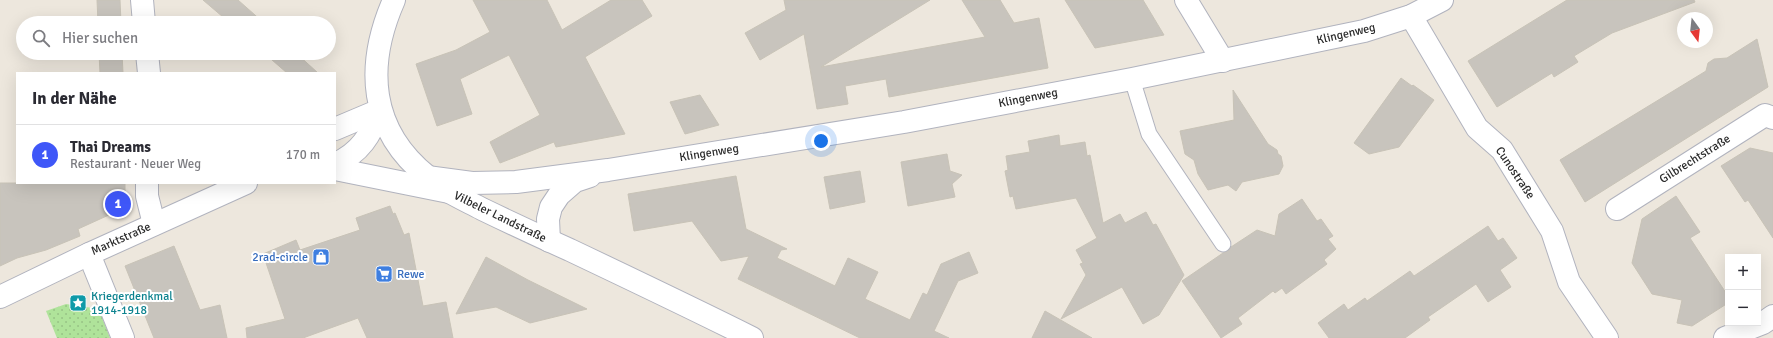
<!DOCTYPE html>
<html lang="de">
<head>
<meta charset="utf-8">
<style>
	:root { --surface:#fff; --page:#f2f2f3; --text:#2b2b33; --muted:#7c7c81; --line:#e1e1e2; --accent:#3f57f8 }
	body { margin:0; font-family:Signika,sans-serif; background:var(--page); color:var(--text) }
	.controls { position:absolute; right:12px; bottom:12px; display:grid; overflow:hidden; border-radius:0px; box-shadow:0 4px 16px #0002 }
	.controls button { width:36px; height:36px; display:grid; place-items:center; padding:0; border:0; border-bottom:1px solid var(--line); background:var(--surface); color:var(--text); font:20px sans-serif }
	.compass { position:absolute; left:1677px; top:12px; width:36px; height:36px; border-radius:50%; background:var(--surface); box-shadow:0 4px 16px #0002; rotate:165deg }
	.you { position:absolute; left:821px; top:141px; width:14px; height:14px; margin:-10px; border:3px solid #fff; border-radius:50%; background:#1a73e8; box-shadow:0 0 0 6px #1a73e833 }
	.badge { display:grid; place-items:center; width:26px; height:26px; border-radius:50%; background:var(--accent); color:#fff; font-size:13px; font-weight:700 }
	.pin { position:absolute; translate:-50% -50%; border:2px solid #fff; box-shadow:0 1px 4px #0006 }
	.list { margin:0; padding:0; list-style:none }
	h2 { display:flex; justify-content:space-between; align-items:center; height:52px; margin:0; padding:0 16px; font-size:17px }
	h2 small { font-size:13px; font-weight:400; color:var(--muted) }
	.list li { display:grid; grid-template-columns:26px 1fr auto; gap:12px; align-items:center; box-sizing:border-box; height:60px; padding:0 16px; border-top:1px solid var(--line) }
	.list b { display:block; font-size:15px; white-space:nowrap }
	.list p { margin:0; font-size:13px; white-space:nowrap; color:var(--muted) }
	.list em { font-size:13px; font-style:normal; color:var(--muted) }
	.icon { flex:none; width:22px; height:22px; fill:none; stroke:currentColor; stroke-width:2; stroke-linecap:round; stroke-linejoin:round }
	.map { position:relative; flex:none; width:1773px; height:338px; overflow:hidden }
	.search { position:absolute; background:var(--surface); box-shadow:0 4px 16px #0002; left:16px; top:16px; width:320px; height:44px; display:flex; align-items:center; gap:10px; box-sizing:border-box; padding:0 14px; border-radius:22px; color:var(--muted); font-size:15px }
	.panel { position:absolute; background:var(--surface); box-shadow:0 4px 16px #0002; left:16px; top:72px; width:320px; height:112px; border-radius:0px }
	.map>svg:first-child { display:block }
	.grass { fill:url(#grass-dots) }
	.building { fill:#c8c4bd; stroke:#c8c3b7 }
	.lines { fill:none; stroke-linecap:round; stroke-linejoin:round }
	.service-casing { stroke:#b1b3be; stroke-width:17 }
	.minor-casing { stroke:#b1b3be; stroke-width:24 }
	.tertiary-casing { stroke:#b1b3be; stroke-width:24 }
	.secondary-casing { stroke:#b1b3be; stroke-width:24 }
	.service { stroke:#fff; stroke-width:15 }
	.minor { stroke:#fff; stroke-width:22 }
	.tertiary { stroke:#fff; stroke-width:22 }
	.secondary { stroke:#fff; stroke-width:22 }
	.labels { text-anchor:middle; dominant-baseline:central; stroke-width:4; stroke-linejoin:round; paint-order:stroke }
	.street-label { font-size:12px; fill:#2b2b2b; stroke:#fff }
	.shop-label { font-size:12px; fill:#366cbe; stroke:#fff; text-anchor:end }
	.culture-label { font-size:12px; fill:#0d838f; stroke:#fff; text-anchor:start }
</style>
</head>
<body>
<div class="map">
<svg width="1773" height="338" viewBox="0 0 1773 338">
	<defs>
		<pattern id="grass-dots" width="8" height="8" patternUnits="userSpaceOnUse"><rect width="8" height="8" fill="#afe39a"/><path d="M2 2h.1M6 6h.1" fill="none" stroke="#97c385" stroke-width="1.8" stroke-linecap="round"/></pattern>
	</defs>
	<rect width="100%" height="100%" fill="#ede7dd"/>
	<path class="grass" d="M 66,304 L 99,309 L 110,338 L 57,338 L 46,311 Z"/>
	<g class="building">
		<path d="M 97,0 L 120,0 L 121,23 L 98,23 Z"/>
		<path d="M 203,0 L 238,0 L 264,23 L 230,23 Z"/>
		<path d="M 473,0 L 547,0 L 562,30 L 611,0 L 642,0 L 652,16 L 585,57 L 625,134 L 556,147 L 554,142 L 500,163 L 490,142 L 540,115 L 509,55 L 460,79 L 472,114 L 437,126 L 416,64 L 456,50 L 490,32 Z"/>
		<path d="M 784,0 L 930,0 L 821,67 L 985,37 L 962,0 L 1000,0 L 1014,23 L 1039,18 L 1048,68 L 889,97 L 886,79 L 845,86 L 848,104 L 817,109 L 804,34 L 760,60 L 745,33 L 786,10 Z"/>
		<path d="M 1065,0 L 1143,0 L 1164,35 L 1095,48 Z"/>
		<path d="M 1567,0 L 1694,0 L 1695,2 L 1612,33 L 1574,56 L 1578,62 L 1554,77 L 1552,73 L 1497,107 L 1468,61 Z"/>
		<path d="M 1757,39 L 1768,87 L 1585,202 L 1560,160 L 1706,71 L 1708,63 L 1714,59 L 1727,58 Z"/>
		<path d="M 99,53 L 122,53 L 123,73 L 100,73 Z"/>
		<path d="M 264,53 L 296,53 L 318,73 L 287,73 Z"/>
		<path d="M 1401,78 L 1412,86 L 1413,85 L 1434,100 L 1399,147 L 1369,154 L 1354,143 Z"/>
		<path d="M 1233,90 L 1268,144 L 1277,150 L 1278,154 L 1281,156 L 1283,166 L 1279,174 L 1242,182 L 1236,191 L 1228,185 L 1208,190 L 1198,174 L 1194,160 L 1185,154 L 1180,131 L 1234,120 Z"/>
		<path d="M 700,95 L 719,125 L 685,134 L 670,102 Z"/>
		<path d="M 1059,135 L 1060,146 L 1085,142 L 1087,156 L 1090,155 L 1103,223 L 1120,214 L 1125,223 L 1146,212 L 1153,225 L 1156,224 L 1184,275 L 1159,315 L 1143,324 L 1122,287 L 1061,319 L 1086,275 L 1080,264 L 1083,263 L 1076,250 L 1097,238 L 1076,198 L 1016,209 L 1013,196 L 1010,197 L 1005,171 L 1008,170 L 1006,156 L 1030,152 L 1028,141 Z"/>
		<path d="M 1750,148 L 1773,153 L 1773,238 L 1748,200 L 1745,202 L 1721,166 Z"/>
		<path d="M 947,154 L 950,171 L 962,175 L 952,184 L 955,197 L 908,206 L 901,162 Z"/>
		<path d="M 860,171 L 865,202 L 830,209 L 824,177 Z"/>
		<path d="M 736,176 L 746,229 L 787,249 L 781,250 L 777,258 L 835,286 L 848,258 L 878,272 L 865,299 L 910,320 L 923,293 L 927,295 L 941,264 L 969,252 L 978,273 L 958,281 L 934,331 L 949,338 L 860,338 L 738,279 L 749,256 L 721,261 L 692,221 L 634,231 L 628,194 Z"/>
		<path d="M 0,183 L 125,183 L 125,203 L 122,209 L 78,229 L 80,236 L 46,250 L 17,258 L 0,266 Z"/>
		<path d="M 1676,196 L 1700,232 L 1690,238 L 1728,296 L 1728,303 L 1692,326 L 1677,323 L 1682,300 L 1652,294 L 1632,263 L 1642,219 Z"/>
		<path d="M 1302,199 L 1317,221 L 1321,219 L 1333,236 L 1328,239 L 1336,249 L 1324,260 L 1327,264 L 1286,294 L 1282,288 L 1275,293 L 1273,291 L 1238,318 L 1242,324 L 1221,338 L 1182,281 L 1223,253 L 1228,251 L 1231,247 L 1257,230 L 1275,236 L 1279,214 Z"/>
		<path d="M 390,206 L 393,214 L 395,213 L 404,235 L 409,233 L 423,306 L 446,302 L 453,338 L 367,338 L 358,318 L 303,338 L 247,338 L 246,328 L 285,319 L 263,254 L 296,240 L 300,250 L 360,230 L 356,218 Z"/>
		<path d="M 1488,226 L 1498,241 L 1503,238 L 1517,258 L 1500,270 L 1511,287 L 1488,302 L 1476,284 L 1428,317 L 1430,320 L 1405,338 L 1329,338 L 1318,323 L 1344,304 L 1348,310 L 1365,298 L 1367,301 L 1410,271 L 1414,276 Z"/>
		<path d="M 174,246 L 200,310 L 220,305 L 227,338 L 154,338 L 125,266 Z"/>
		<path d="M 486,257 L 528,280 L 587,309 L 530,323 L 496,307 L 456,314 Z"/>
		<path d="M 1045,311 L 1092,338 L 1032,338 Z"/>
	</g>
	<g class="lines">
		<g class="service-casing">
			<path id="service" d="M 1132,79 L 1149,134 L 1223,244"/>
		</g>
		<g class="minor-casing">
			<g id="minor">
				<path d="M 142,0 L 144,23"/>
				<path d="M 1186,0 L 1223,61"/>
				<path d="M 1411,16 L 1477,128 L 1502,150 L 1552,231 L 1569,282 L 1607,338"/>
				<path d="M 147,53 L 149,73"/>
				<path d="M 427,177 L 472,183 L 516,182 L 608,170 L 904,122 L 1132,79 L 1364,31 L 1411,16 L 1442,0"/>
				<path d="M 147,183 L 147,196 L 154,224"/>
				<path d="M 1617,209 L 1765,115 L 1773,118"/>
				<path d="M 549,241 L 548,219 L 551,207 L 559,195 L 575,181 L 590,176"/>
				<path d="M 89,254 L 123,338"/>
				<path d="M 1725,338 L 1763,323 L 1773,316"/>
			</g>
		</g>
		<g class="tertiary-casing">
			<g id="tertiary">
				<path d="M 335,129 L 380,110"/>
				<path d="M 335,164 C 360,153 371,135 380,110"/>
				<path d="M 335,169 L 449,192"/>
				<path d="M 0,297 L 89,254 L 246,183"/>
			</g>
		</g>
		<g class="secondary-casing">
			<path id="secondary" d="M 394,0 C 365,66 369,130 428,177 C 444,191 463,199 482,209 C 511,223 541,237 570,250 C 631,279 692,308 752,338"/>
		</g>
		<use href="#service" class="service"/>
		<use href="#minor" class="minor"/>
		<use href="#tertiary" class="tertiary"/>
		<use href="#secondary" class="secondary"/>
	</g>
	<defs>
		<g id="shop-square" transform="scale(0.9)"><rect x="-9" y="-9" width="18" height="18" rx="4" fill="#3f7fe0" stroke="#fff"/><path d="M-5-2.5h2.3a2.7 3.5 0 0 1 5.4 0H5L5.5 6h-11ZM-1.5-2.5h3a1.5 2.3 0 0 0-3 0Z" fill="#fff"/></g>
		<g id="supermarket-square" transform="scale(0.9)"><rect x="-9" y="-9" width="18" height="18" rx="4" fill="#3f7fe0" stroke="#fff"/><path d="M-6-5.5h2.5l.6 2H6L4.5 2H-2.5L-4.4-4H-6ZM-1.5 3.2a1.3 1.3 0 1 0 .1 0ZM3 3.2a1.3 1.3 0 1 0 .1 0Z" fill="#fff"/></g>
		<g id="sight-square" transform="scale(0.9)"><rect x="-9" y="-9" width="18" height="18" rx="4" fill="#0f9aa8" stroke="#fff"/><path d="M0-6L1.8-2.2L6-1.7L2.9 1.2L3.7 5.4L0 3.3L-3.7 5.4L-2.9 1.2L-6-1.7L-1.8-2.2Z" fill="#fff"/></g>
	</defs>
	<g fill-rule="evenodd">
		<use href="#shop-square" x="321" y="257"/>
		<use href="#supermarket-square" x="384" y="274"/>
		<use href="#sight-square" x="78" y="303"/>
	</g>
	<g class="labels">
		<g class="street-label">
			<text transform="translate(1346 34) rotate(-13)">Klingenweg</text>
			<text transform="translate(1028 98) rotate(-11)">Klingenweg</text>
			<text transform="translate(709 153) rotate(-9)">Klingenweg</text>
			<text transform="translate(1695 159) rotate(-32)">Gilbrechtstraße</text>
			<text transform="translate(1515 173) rotate(56)">Cunostraße</text>
			<text transform="translate(500 217) rotate(26)">Vilbeler Landstraße</text>
			<text transform="translate(121 239) rotate(-24)">Marktstraße</text>
		</g>
		<g class="shop-label">
			<text x="308" y="257">2rad-circle</text>
			<text x="397" y="274" text-anchor="start">Rewe</text>
		</g>
		<g class="culture-label">
			<text x="91" y="296">Kriegerdenkmal<tspan x="91" dy="14">1914-1918</tspan></text>
		</g>
	</g>
</svg>
<div class="controls">
<button>+</button>
<button>−</button>
</div>
<svg class="compass" viewBox="-18 -18 36 36"><path d="M0-13l5 13h-10z" fill="#e53935"/><path d="M0 13l5-13h-10z" fill="#7c7c81"/></svg>
<div class="you"></div>
<div class="pin badge" style="left:118px;top:204px">1</div>
<div class="search"><svg class="icon" aria-label="search" viewBox="0 0 24 24"><circle cx="10" cy="10" r="6"/><path d="M15 15l6 6"/></svg>Hier suchen</div>
<section class="panel">
<h2>In der Nähe<small></small></h2>
<ul class="list">
<li><span class="badge">1</span><div><b>Thai Dreams</b><p>Restaurant · Neuer Weg</p></div><em>170 m</em></li>
</ul>
</section>
</div>
</body>
</html>
